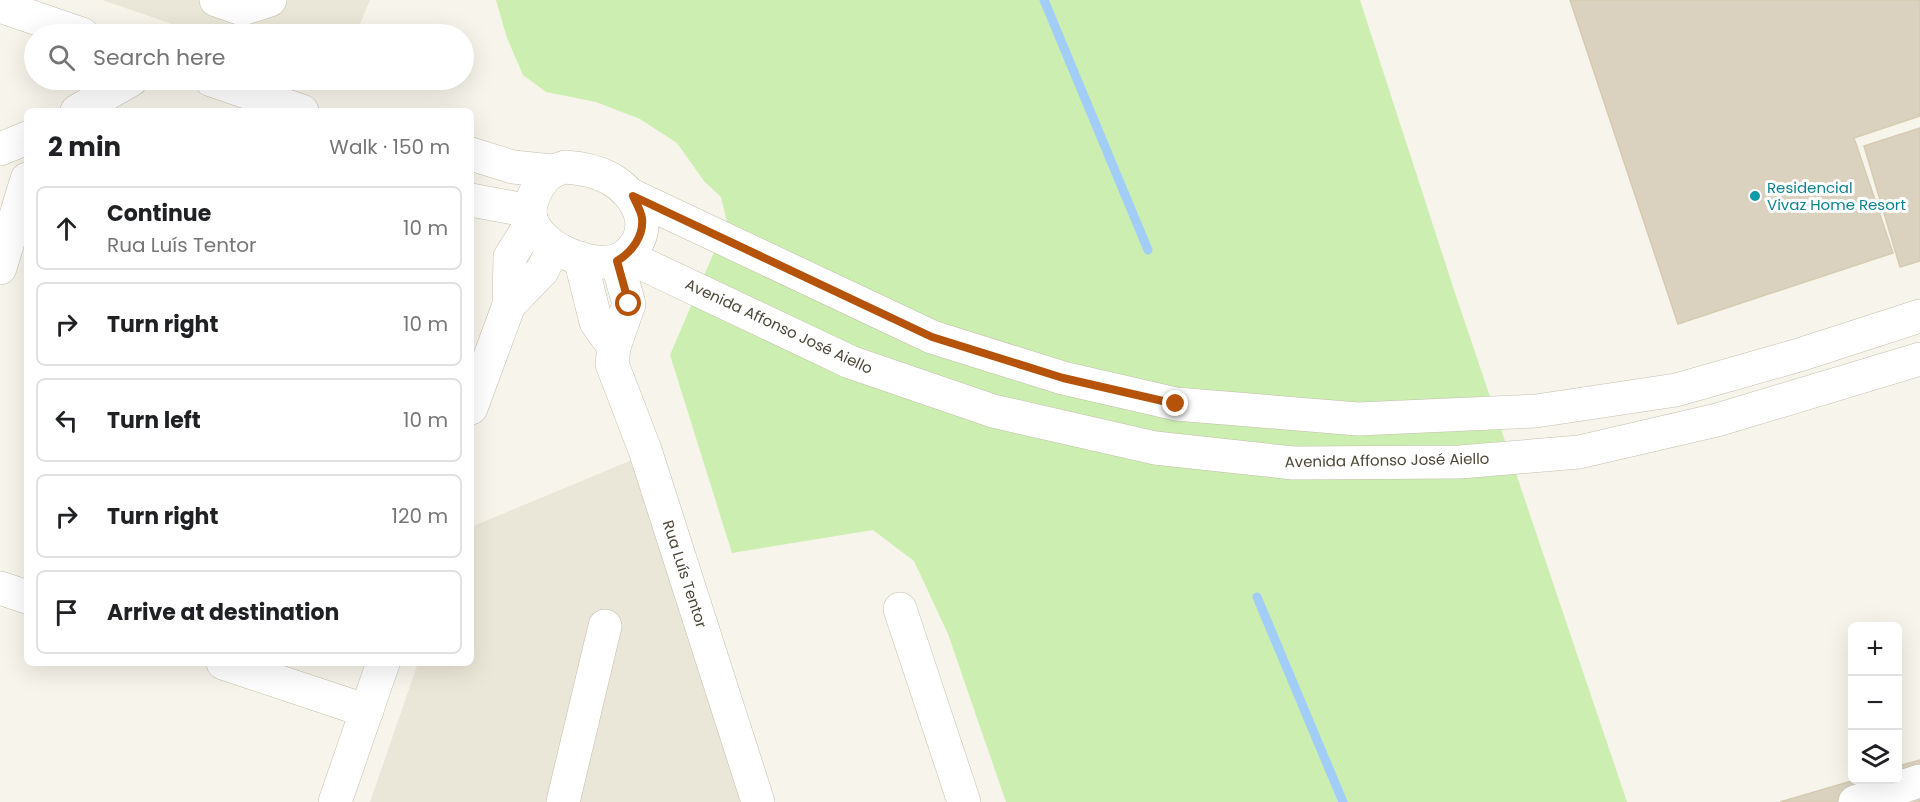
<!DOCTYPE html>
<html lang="en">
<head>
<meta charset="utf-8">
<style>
	:root { --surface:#fff; --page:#f2f2f2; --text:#202124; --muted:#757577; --line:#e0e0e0 }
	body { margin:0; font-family:Poppins,sans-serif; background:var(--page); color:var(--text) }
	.controls { position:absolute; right:18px; bottom:18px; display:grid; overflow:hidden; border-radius:9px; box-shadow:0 6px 24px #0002 }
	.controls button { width:54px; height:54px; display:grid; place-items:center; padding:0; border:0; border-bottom:2px solid var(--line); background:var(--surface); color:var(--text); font:30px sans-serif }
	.stop { position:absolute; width:18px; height:18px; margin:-14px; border:4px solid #b45309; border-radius:50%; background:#fff }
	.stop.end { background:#b45309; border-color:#fff; box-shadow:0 2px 6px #0008 }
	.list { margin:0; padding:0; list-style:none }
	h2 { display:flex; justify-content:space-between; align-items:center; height:78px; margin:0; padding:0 24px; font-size:26px }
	h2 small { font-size:20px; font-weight:400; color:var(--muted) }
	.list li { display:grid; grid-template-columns:39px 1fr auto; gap:18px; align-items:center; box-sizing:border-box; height:84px; margin:0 12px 12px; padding:0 12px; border:2px solid var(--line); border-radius:9px }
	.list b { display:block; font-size:22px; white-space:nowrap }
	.list p { margin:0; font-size:20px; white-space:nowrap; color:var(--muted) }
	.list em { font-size:20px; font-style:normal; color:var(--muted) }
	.icon { flex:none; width:33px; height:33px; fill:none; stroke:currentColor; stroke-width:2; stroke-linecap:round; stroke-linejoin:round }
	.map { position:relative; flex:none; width:1920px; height:802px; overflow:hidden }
	.search { position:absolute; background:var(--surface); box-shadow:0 6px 24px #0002; left:24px; top:24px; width:450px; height:66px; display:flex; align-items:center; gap:15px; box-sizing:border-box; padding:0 21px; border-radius:33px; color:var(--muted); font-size:22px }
	.panel { position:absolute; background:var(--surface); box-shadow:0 6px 24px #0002; left:24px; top:108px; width:450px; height:558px; border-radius:9px }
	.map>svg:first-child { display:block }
	.residential { fill:#ebe7d8 }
	.green { fill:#cceeb0 }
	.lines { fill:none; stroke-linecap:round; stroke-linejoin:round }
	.stream { stroke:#a2cdf8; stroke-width:9 }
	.building { fill:#dad2bf; stroke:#d5cbb1; stroke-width:1.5 }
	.minor-casing { stroke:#c4beac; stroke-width:34 }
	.minor { stroke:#fff; stroke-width:33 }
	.route { stroke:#b45309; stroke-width:8 }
	.culture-dot { fill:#0f9aa8; stroke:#fff; stroke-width:2 }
	.labels { text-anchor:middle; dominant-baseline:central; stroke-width:6; stroke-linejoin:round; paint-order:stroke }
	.culture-label { font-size:15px; fill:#0d838f; stroke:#fff; text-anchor:start }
	.street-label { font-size:15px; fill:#4c4637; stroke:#fff }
</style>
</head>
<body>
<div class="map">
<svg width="1920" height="802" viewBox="0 0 1920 802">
	<rect width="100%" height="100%" fill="#f7f4eb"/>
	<g class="residential">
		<path d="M 102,0 L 370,0 L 356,34 L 201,34 Z"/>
		<path d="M 639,457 L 749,802 L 370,802 L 418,663 L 471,663 L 471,527 Z"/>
	</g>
	<path class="green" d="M 496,0 L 1360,0 L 1454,290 L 1627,802 L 1006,802 L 948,634 L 914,561 L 873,530 L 732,553 L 670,355 L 727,222 L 721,197 L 704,181 L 677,143 L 640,119 L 596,102 L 546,92 L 523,75 L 507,38 Z"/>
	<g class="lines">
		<g class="stream">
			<path d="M 1044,0 L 1148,250"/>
			<path d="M 1257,597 L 1343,802"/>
		</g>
	</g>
	<g class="building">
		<path d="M 1570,0 L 1920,0 L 1920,116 L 1854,138 L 1893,253 L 1678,324 Z"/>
		<path d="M 1920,128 L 1920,261 L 1900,267 L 1864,146 Z"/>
		<path d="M 1920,760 L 1920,802 L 1780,802 L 1855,780 L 1898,780 L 1898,766 Z"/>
	</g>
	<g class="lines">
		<g class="minor-casing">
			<g id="minor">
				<path d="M 216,0 L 242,9 L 270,0"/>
				<path d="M 0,6 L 82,34"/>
				<path d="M 211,80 L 302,111"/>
				<path d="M 77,111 L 131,80"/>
				<path d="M 0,149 L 27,138"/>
				<path d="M 471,154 L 513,167 L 552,171"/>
				<path d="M 565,167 C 580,168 596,171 609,178 C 639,194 657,232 625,256 C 599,276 529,245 530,211 C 530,204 534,195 537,189 C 544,176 551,171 565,167 Z"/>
				<path d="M 633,196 L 932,337 L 1063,378 L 1176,404 L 1358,419 L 1536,411 L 1676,390 L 1799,355 L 1920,316"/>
				<path d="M 471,200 L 530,211"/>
				<path d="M 626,256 L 850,362 L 993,411 L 1155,448 L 1293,463 L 1460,462 L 1579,452 L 1717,420 L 1920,359"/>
				<path d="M 580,258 L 596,322 L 614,347"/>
				<path d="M 617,261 L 629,304 L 614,347 L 612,364 L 645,450 L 758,802"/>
				<path d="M 0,268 L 27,179"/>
				<path d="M 509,305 L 542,271 L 554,247"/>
				<path d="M 471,408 L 509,305 L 510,257 L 532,222"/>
				<path d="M 0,588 L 27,597"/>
				<path d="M 900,609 L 964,802"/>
				<path d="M 223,663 L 367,711"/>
				<path d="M 335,802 L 383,663"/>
				<path d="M 563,802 L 605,626"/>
				<path d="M 1855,802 L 1920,781"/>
			</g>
		</g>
		<use href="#minor" class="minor"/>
	</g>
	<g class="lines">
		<path class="route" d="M 629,304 L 617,261 C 632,252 644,236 642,218 C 641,211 636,203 633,196 L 932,337 L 1063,378 L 1176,404"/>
	</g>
	<circle class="culture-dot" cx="1755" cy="196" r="6"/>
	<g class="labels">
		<g class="culture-label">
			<text x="1767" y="187">Residencial<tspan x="1767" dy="17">Vivaz Home Resort</tspan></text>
		</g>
		<g class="street-label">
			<text transform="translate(779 326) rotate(25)">Avenida Affonso José Aiello</text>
			<text transform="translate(1387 460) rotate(-1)">Avenida Affonso José Aiello</text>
			<text transform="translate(685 574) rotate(72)">Rua Luís Tentor</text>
		</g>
	</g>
</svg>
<div class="controls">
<button>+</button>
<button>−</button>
<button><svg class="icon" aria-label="layers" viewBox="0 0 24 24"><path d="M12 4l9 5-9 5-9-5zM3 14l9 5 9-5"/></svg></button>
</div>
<div class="stop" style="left:629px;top:304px"></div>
<div class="stop end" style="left:1176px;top:404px"></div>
<div class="search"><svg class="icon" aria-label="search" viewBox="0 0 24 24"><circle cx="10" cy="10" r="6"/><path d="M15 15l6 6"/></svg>Search here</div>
<section class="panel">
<h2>2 min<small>Walk · 150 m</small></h2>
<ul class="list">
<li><svg class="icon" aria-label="ahead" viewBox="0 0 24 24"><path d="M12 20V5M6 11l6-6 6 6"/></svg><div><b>Continue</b><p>Rua Luís Tentor</p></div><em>10 m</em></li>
<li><svg class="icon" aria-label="right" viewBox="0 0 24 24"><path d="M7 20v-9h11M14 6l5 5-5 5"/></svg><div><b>Turn right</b></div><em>10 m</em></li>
<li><svg class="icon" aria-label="left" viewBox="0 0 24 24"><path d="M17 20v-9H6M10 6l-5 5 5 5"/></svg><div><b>Turn left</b></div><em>10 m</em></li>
<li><svg class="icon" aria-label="right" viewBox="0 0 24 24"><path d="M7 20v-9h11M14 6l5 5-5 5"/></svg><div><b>Turn right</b></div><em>120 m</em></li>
<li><svg class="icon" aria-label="arrive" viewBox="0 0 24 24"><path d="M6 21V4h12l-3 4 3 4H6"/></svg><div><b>Arrive at destination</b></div></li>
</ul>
</section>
</div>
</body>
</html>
